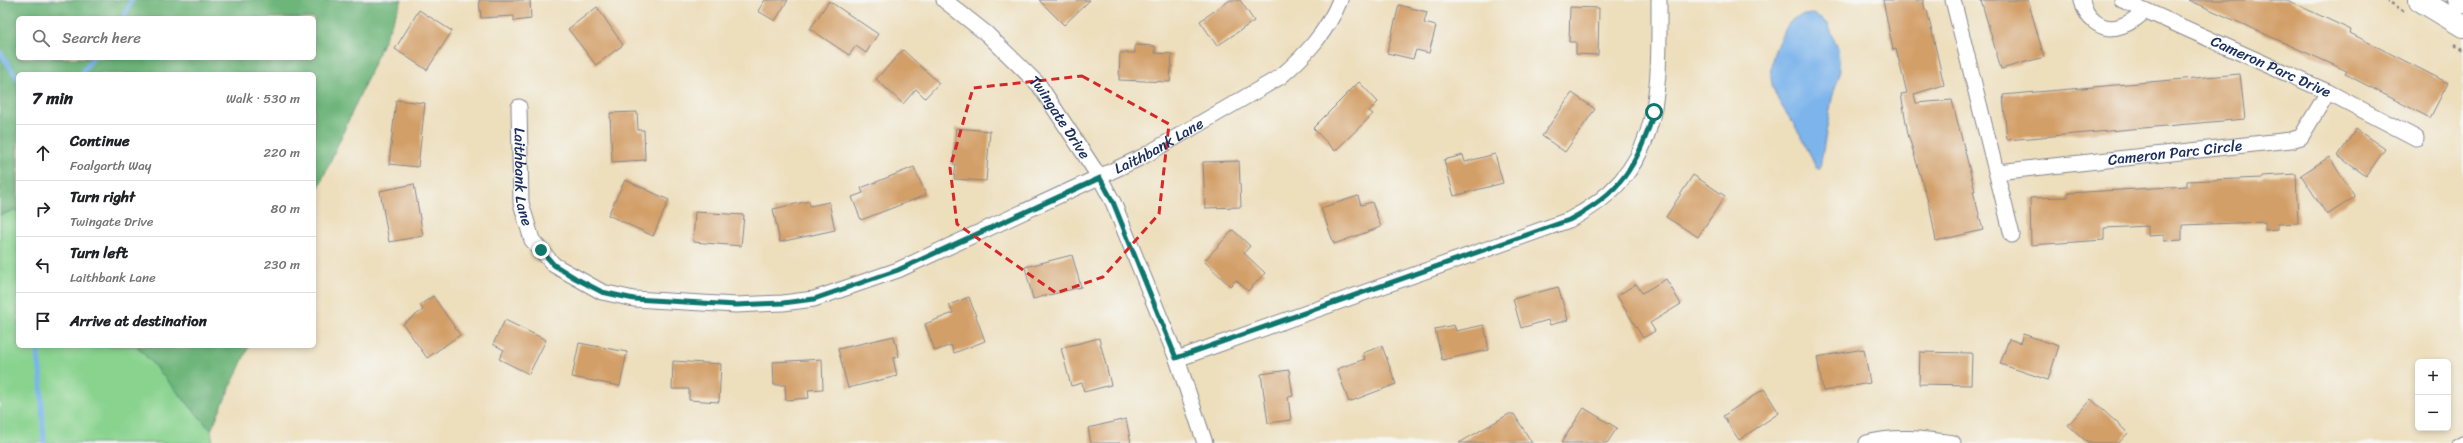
<!DOCTYPE html>
<html lang="en">
<head>
<meta charset="utf-8">
<style>
	:root { --surface:#fff; --page:#f2f2f2; --text:#202124; --muted:#757577; --line:#e0e0e0 }
	body { margin:0; font-family:Sriracha,sans-serif; background:var(--page); color:var(--text) }
	.controls { position:absolute; right:12px; bottom:12px; display:grid; overflow:hidden; border-radius:6px; box-shadow:0 2px 6px #0003 }
	.controls button { width:36px; height:36px; display:grid; place-items:center; padding:0; border:0; border-bottom:1px solid var(--line); background:var(--surface); color:var(--text); font:20px sans-serif }
	.stop { position:absolute; width:12px; height:12px; margin:-9px; border:3px solid #0f766e; border-radius:50%; background:#fff }
	.stop.end { background:#0f766e; border-color:#fff; box-shadow:0 1px 4px #0008 }
	.list { margin:0; padding:0; list-style:none }
	h2 { display:flex; justify-content:space-between; align-items:center; height:52px; margin:0; padding:0 16px; font-size:17px }
	h2 small { font-size:13px; font-weight:400; color:var(--muted) }
	.list li { display:grid; grid-template-columns:26px 1fr auto; gap:12px; align-items:center; box-sizing:border-box; height:56px; padding:0 16px; border-top:1px solid var(--line) }
	.list b { display:block; font-size:15px; white-space:nowrap }
	.list p { margin:0; font-size:13px; white-space:nowrap; color:var(--muted) }
	.list em { font-size:13px; font-style:normal; color:var(--muted) }
	.icon { flex:none; width:22px; height:22px; fill:none; stroke:currentColor; stroke-width:2; stroke-linecap:round; stroke-linejoin:round }
	.map { position:relative; flex:none; width:2463px; height:443px; overflow:hidden }
	.search { position:absolute; background:var(--surface); box-shadow:0 2px 6px #0003; left:16px; top:16px; width:300px; height:44px; display:flex; align-items:center; gap:10px; box-sizing:border-box; padding:0 14px; border-radius:6px; color:var(--muted); font-size:15px }
	.panel { position:absolute; background:var(--surface); box-shadow:0 2px 6px #0003; left:16px; top:72px; width:300px; height:276px; border-radius:6px }
	.map>svg:first-child { display:block }
	.green { fill:#89d38f; stroke:#528176 }
	.forest { fill:#6eb57a; stroke:#44726c; fill-rule:evenodd }
	.water { fill:#7bb4eb; stroke:#4b72a4 }
	.lines { fill:none; stroke-linecap:round; stroke-linejoin:round }
	.stream { stroke:#7bb4eb; stroke-width:5 }
	.building { fill:#d39f68 }
	.lane-casing { stroke:#84868d; stroke-width:10 }
	.street-casing { stroke:#84868d; stroke-width:17 }
	.highway-casing { stroke:#84868d; stroke-width:24 }
	.path { stroke:#84868d; stroke-width:2.5; stroke-dasharray:3 3; stroke-linecap:butt }
	.lane { stroke:#fff; stroke-width:8 }
	.street { stroke:#fff; stroke-width:15 }
	.highway { stroke:#fff; stroke-width:22 }
	.route { stroke:#0f766e; stroke-width:5 }
	.marked { fill:none; stroke:#d62828; stroke-width:3; stroke-dasharray:8 5; stroke-linejoin:round }
	.labels { text-anchor:middle; dominant-baseline:central; stroke-width:3; stroke-linejoin:round; paint-order:stroke }
	.street-label { font-size:15px; fill:#1b2f5e; stroke:#f6f6f2 }
</style>
</head>
<body>
<div class="map">
<svg width="2463" height="443" viewBox="0 0 2463 443">
	<rect width="100%" height="100%" fill="#f6f6f2"/>
	<filter id="ink" filterUnits="userSpaceOnUse"><feTurbulence type="fractalNoise" baseFrequency=".025" numOctaves="2"/><feDisplacementMap in="SourceGraphic" scale="8" xChannelSelector="R" yChannelSelector="G"/><feConvolveMatrix kernelMatrix="1 2 1 2 8 2 1 2 1" color-interpolation-filters="sRGB"/></filter>
	<filter id="wash" filterUnits="userSpaceOnUse"><feTurbulence type="fractalNoise" baseFrequency=".012" numOctaves="4" result="noise"/><feDisplacementMap in="SourceGraphic" scale="16" xChannelSelector="R" yChannelSelector="G"/><feGaussianBlur stdDeviation="0.9" result="paint"/><feColorMatrix in="noise" values="0 0 0 0 0 0 0 0 0 0 0 0 0 0 0 0 0 1.4 0 .05"/><feComposite in="paint" operator="in"/></filter>
	<g filter="url(#wash)">
		<rect width="100%" height="100%" fill="#eddebc"/>
		<path class="green" d="M 15,210 L 18,213 L 18,346 L 137,346 L 211,430 L 213,443 L 0,443 L 0,215 Z"/>
		<g class="forest">
			<path d="M 0,0 L 402,0 L 314,198 L 314,74 L 18,74 L 18,213 L 15,210 L 0,215 ZM 18,18 L 314,18 L 314,58 L 18,58 Z"/>
			<path d="M 137,346 L 249,346 L 211,430 Z"/>
		</g>
		<path class="water" d="M 1813,14 L 1828,24 L 1838,48 L 1840,73 L 1832,98 L 1820,168 L 1816,168 C 1812,160 1809,151 1805,143 C 1784,104 1755,86 1781,37 C 1791,19 1792,16 1813,14 Z"/>
		<g class="lines">
			<g class="stream">
				<path d="M 123,18 L 132,0"/>
				<path d="M 0,52 L 18,79"/>
				<path d="M 81,74 L 93,58"/>
				<path d="M 37,346 L 41,380 L 44,443"/>
			</g>
		</g>
		<g id="blocks">
			<g class="building">
				<path d="M 479,0 L 530,0 L 531,19 L 514,21 L 514,16 L 481,18 Z"/>
				<path d="M 765,0 L 788,0 L 775,21 L 758,11 Z"/>
				<path d="M 1039,0 L 1090,0 L 1064,25 Z"/>
				<path d="M 1230,0 L 1240,0 L 1254,21 L 1217,46 L 1200,21 Z"/>
				<path d="M 1883,0 L 1923,0 L 1925,10 L 1927,10 L 1944,85 L 1914,94 L 1916,103 L 1952,100 L 1975,191 L 1973,191 L 1983,230 L 1936,241 L 1930,208 L 1908,134 L 1901,94 L 1907,93 L 1896,49 L 1893,50 Z"/>
				<path d="M 1981,0 L 2028,0 L 2044,57 L 2001,69 Z"/>
				<path d="M 2189,0 L 2287,0 L 2351,30 L 2350,33 L 2448,83 L 2430,118 L 2345,74 L 2347,71 Z"/>
				<path d="M 829,1 L 878,34 L 866,53 L 856,46 L 849,55 L 810,29 Z"/>
				<path d="M 1399,5 L 1427,12 L 1424,23 L 1436,26 L 1429,53 L 1416,50 L 1413,59 L 1387,53 Z"/>
				<path d="M 597,7 L 623,45 L 596,65 L 568,29 Z"/>
				<path d="M 1570,7 L 1599,8 L 1598,55 L 1576,54 L 1576,42 L 1569,42 Z"/>
				<path d="M 419,10 L 452,31 L 427,70 L 395,49 Z"/>
				<path d="M 1135,45 L 1155,46 L 1155,53 L 1172,54 L 1170,82 L 1119,80 L 1120,53 L 1135,53 Z"/>
				<path d="M 903,50 L 939,83 L 925,98 L 916,89 L 903,104 L 876,79 Z"/>
				<path d="M 2240,74 L 2245,119 L 2007,140 L 2003,95 Z"/>
				<path d="M 1359,82 L 1378,102 L 1369,111 L 1373,114 L 1335,151 L 1313,128 Z"/>
				<path d="M 1572,93 L 1595,109 L 1565,152 L 1542,136 Z"/>
				<path d="M 396,100 L 425,103 L 418,167 L 389,164 Z"/>
				<path d="M 637,112 L 638,130 L 644,130 L 645,160 L 612,162 L 610,113 Z"/>
				<path d="M 956,128 L 990,131 L 986,181 L 954,179 L 956,164 L 953,164 Z"/>
				<path d="M 2356,129 L 2385,149 L 2366,176 L 2338,156 Z"/>
				<path d="M 1495,154 L 1503,183 L 1454,196 L 1444,160 L 1463,155 L 1465,162 Z"/>
				<path d="M 2329,157 L 2355,197 L 2327,215 L 2301,175 Z"/>
				<path d="M 1239,161 L 1241,207 L 1205,208 L 1203,162 Z"/>
				<path d="M 914,167 L 926,195 L 861,220 L 852,197 L 863,193 L 861,188 Z"/>
				<path d="M 2296,174 L 2298,223 L 2278,224 L 2278,229 L 2265,230 L 2265,222 L 2182,225 L 2182,240 L 2164,241 L 2164,235 L 2148,236 L 2148,226 L 2104,228 L 2104,240 L 2031,245 L 2030,198 L 2068,197 L 2068,193 L 2187,186 L 2187,181 L 2262,178 L 2262,176 Z"/>
				<path d="M 1693,175 L 1725,196 L 1698,237 L 1666,217 Z"/>
				<path d="M 625,180 L 669,200 L 653,236 L 608,215 Z"/>
				<path d="M 414,184 L 423,236 L 389,242 L 380,191 Z"/>
				<path d="M 1358,196 L 1361,205 L 1372,202 L 1381,227 L 1334,244 L 1321,208 Z"/>
				<path d="M 809,201 L 810,206 L 829,202 L 835,230 L 780,242 L 773,209 Z"/>
				<path d="M 695,212 L 744,215 L 741,246 L 693,242 Z"/>
				<path d="M 1233,230 L 1250,246 L 1244,253 L 1265,273 L 1248,291 L 1236,280 L 1230,286 L 1204,261 Z"/>
				<path d="M 1072,255 L 1081,287 L 1033,299 L 1025,267 Z"/>
				<path d="M 1666,279 L 1681,304 L 1650,323 L 1655,331 L 1643,338 L 1617,296 L 1636,284 L 1642,293 Z"/>
				<path d="M 1558,287 L 1568,320 L 1550,325 L 1548,320 L 1521,328 L 1513,299 Z"/>
				<path d="M 433,296 L 460,335 L 427,358 L 403,324 L 423,310 L 420,305 Z"/>
				<path d="M 969,297 L 985,341 L 954,353 L 951,345 L 935,351 L 925,324 L 953,313 L 949,305 Z"/>
				<path d="M 505,320 L 546,340 L 529,374 L 499,359 L 504,350 L 493,344 Z"/>
				<path d="M 1454,325 L 1456,331 L 1484,325 L 1489,350 L 1442,360 L 1435,329 Z"/>
				<path d="M 2023,334 L 2059,346 L 2048,380 L 2000,364 L 2009,339 L 2020,343 Z"/>
				<path d="M 894,336 L 899,357 L 893,358 L 897,376 L 848,388 L 838,349 Z"/>
				<path d="M 1099,338 L 1111,385 L 1084,392 L 1082,383 L 1071,386 L 1061,348 Z"/>
				<path d="M 579,343 L 627,352 L 620,386 L 572,377 Z"/>
				<path d="M 1382,346 L 1396,384 L 1349,402 L 1337,369 L 1365,359 L 1363,353 Z"/>
				<path d="M 1864,349 L 1870,383 L 1823,391 L 1817,357 Z"/>
				<path d="M 1920,352 L 1972,353 L 1971,385 L 1919,384 Z"/>
				<path d="M 822,359 L 823,389 L 808,390 L 809,398 L 786,400 L 785,385 L 774,385 L 773,362 Z"/>
				<path d="M 673,361 L 721,364 L 719,402 L 689,400 L 689,389 L 672,389 Z"/>
				<path d="M 1289,370 L 1293,396 L 1288,397 L 1291,420 L 1268,423 L 1261,374 Z"/>
				<path d="M 1764,389 L 1779,413 L 1739,440 L 1723,416 Z"/>
				<path d="M 2091,399 L 2128,433 L 2119,443 L 2088,443 L 2068,425 Z"/>
				<path d="M 1584,408 L 1617,428 L 1607,443 L 1561,443 Z"/>
				<path d="M 1509,414 L 1514,414 L 1532,443 L 1459,443 Z"/>
				<path d="M 1126,419 L 1131,443 L 1091,443 L 1088,428 Z"/>
			</g>
		</g>
	</g>
	<g filter="url(#ink)">
		<use href="#blocks" fill-opacity="0" stroke="#84868d" stroke-width="1"/>
		<g class="lines">
			<g class="lane-casing">
				<path id="lane" d="M 2457,443 L 2463,440"/>
			</g>
			<g class="street-casing">
				<g id="street">
					<path id="s1" d="M 944,0 L 987,34 L 1039,85 L 1100,178 L 1113,202 L 1177,359 L 1205,443"/>
					<path d="M 1953,0 L 2012,235"/>
					<path d="M 2082,0 C 2085,18 2102,33 2121,26 C 2131,23 2138,17 2145,11"/>
					<path id="s2" d="M 2122,0 L 2328,92 L 2416,138"/>
					<path id="s3" d="M 519,107 L 521,203 L 532,240 L 554,265 L 602,292 L 634,299 L 736,305 L 783,303 L 814,299 L 898,270 L 1142,157 L 1280,77 C 1306,55 1327,32 1340,0"/>
					<path id="s4" d="M 1997,172 L 2291,140 L 2301,137 L 2328,92"/>
					<path d="M 1177,359 L 1569,220 C 1664,171 1659,93 1659,0"/>
					<path d="M 1867,443 C 1895,435 1924,439 1953,443"/>
				</g>
			</g>
			<g class="highway-casing">
				<g id="highway">
					<path d="M 2420,0 L 2463,26"/>
					<path d="M 2459,0 L 2463,2"/>
				</g>
			</g>
			<g class="path">
				<path d="M 2386,0 L 2404,11"/>
				<path d="M 2455,44 L 2463,50"/>
			</g>
			<use href="#lane" class="lane"/>
			<use href="#street" class="street"/>
			<use href="#highway" class="highway"/>
		</g>
	</g>
	<g class="lines" filter="url(#ink)">
		<path class="route" d="M 541,250 L 554,265 L 575,278 L 602,292 L 634,299 L 736,305 L 783,303 L 814,299 L 898,270 L 1100,178 L 1113,202 L 1176,358 L 1569,220 C 1620,194 1638,165 1654,112"/>
	</g>
	<path class="marked" d="M 1082,76 L 1169,124 L 1159,214 L 1103,277 L 1056,293 L 957,224 L 950,168 L 973,88 Z"/>
	<g class="labels">
		<g class="street-label">
			<text stroke="none"><textPath href="#s2" startOffset="163">Cameron Parc Drive</textPath></text>
			<text stroke="none"><textPath href="#s1" startOffset="166">Twingate Drive</textPath></text>
			<text stroke="none"><textPath href="#s3" startOffset="814">Laithbank Lane</textPath></text>
			<text stroke="none"><textPath href="#s4" startOffset="179">Cameron Parc Circle</textPath></text>
			<text stroke="none"><textPath href="#s3" startOffset="70">Laithbank Lane</textPath></text>
		</g>
	</g>
</svg>
<div class="controls">
<button>+</button>
<button>−</button>
</div>
<div class="stop" style="left:1654px;top:112px"></div>
<div class="stop end" style="left:541px;top:250px"></div>
<div class="search"><svg class="icon" aria-label="search" viewBox="0 0 24 24"><circle cx="10" cy="10" r="6"/><path d="M15 15l6 6"/></svg>Search here</div>
<section class="panel">
<h2>7 min<small>Walk · 530 m</small></h2>
<ul class="list">
<li><svg class="icon" aria-label="ahead" viewBox="0 0 24 24"><path d="M12 20V5M6 11l6-6 6 6"/></svg><div><b>Continue</b><p>Foalgarth Way</p></div><em>220 m</em></li>
<li><svg class="icon" aria-label="right" viewBox="0 0 24 24"><path d="M7 20v-9h11M14 6l5 5-5 5"/></svg><div><b>Turn right</b><p>Twingate Drive</p></div><em>80 m</em></li>
<li><svg class="icon" aria-label="left" viewBox="0 0 24 24"><path d="M17 20v-9H6M10 6l-5 5 5 5"/></svg><div><b>Turn left</b><p>Laithbank Lane</p></div><em>230 m</em></li>
<li><svg class="icon" aria-label="arrive" viewBox="0 0 24 24"><path d="M6 21V4h12l-3 4 3 4H6"/></svg><div><b>Arrive at destination</b></div></li>
</ul>
</section>
</div>
</body>
</html>
